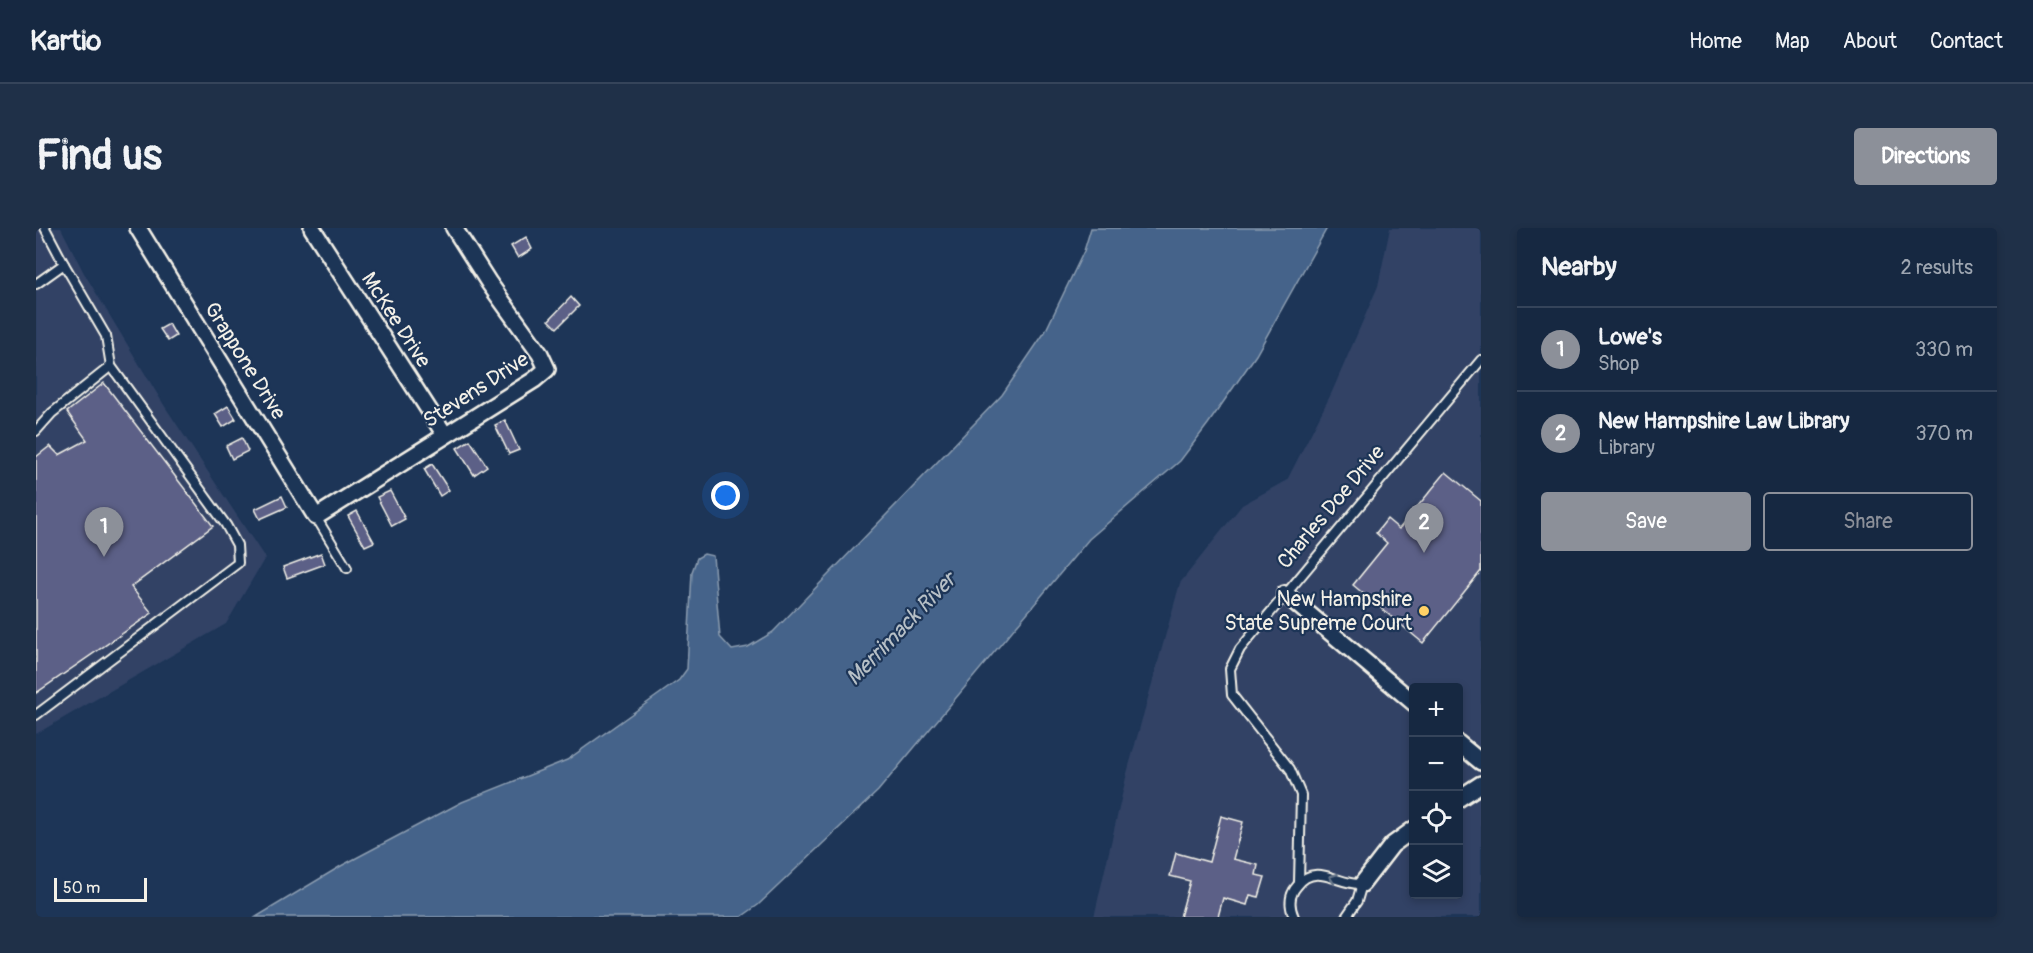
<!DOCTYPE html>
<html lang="en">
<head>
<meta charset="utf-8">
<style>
	:root { --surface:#162841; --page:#1f3048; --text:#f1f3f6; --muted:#9ea6b1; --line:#35445a; --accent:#8c9099 }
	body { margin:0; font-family:Pangolin,sans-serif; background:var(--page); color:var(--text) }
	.controls { position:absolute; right:18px; bottom:18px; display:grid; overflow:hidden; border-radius:6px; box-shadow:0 3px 9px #0003 }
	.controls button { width:54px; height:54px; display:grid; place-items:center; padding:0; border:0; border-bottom:2px solid var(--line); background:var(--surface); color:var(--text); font:30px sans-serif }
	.scale { position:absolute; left:18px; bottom:15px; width:93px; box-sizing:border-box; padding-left:6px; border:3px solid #f4f1e8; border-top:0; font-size:16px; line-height:21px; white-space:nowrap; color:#f4f1e8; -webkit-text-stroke:4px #1d3557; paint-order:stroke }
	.you { position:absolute; left:690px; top:268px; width:21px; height:21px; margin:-15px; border:4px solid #fff; border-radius:50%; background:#1a73e8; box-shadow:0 0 0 9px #1a73e833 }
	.badge { display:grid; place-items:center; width:39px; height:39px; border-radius:50%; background:var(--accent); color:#fff; font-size:20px; font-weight:700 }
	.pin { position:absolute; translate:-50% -50px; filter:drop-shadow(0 2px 3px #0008) }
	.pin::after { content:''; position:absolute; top:32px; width:21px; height:18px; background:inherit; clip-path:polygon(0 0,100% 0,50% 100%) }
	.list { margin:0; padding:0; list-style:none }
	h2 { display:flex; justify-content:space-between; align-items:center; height:78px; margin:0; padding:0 24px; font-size:26px }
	h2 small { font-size:20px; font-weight:400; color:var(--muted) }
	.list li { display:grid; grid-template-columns:39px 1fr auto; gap:18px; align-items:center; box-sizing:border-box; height:84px; padding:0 24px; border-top:2px solid var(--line) }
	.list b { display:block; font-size:22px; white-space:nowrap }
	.list p { margin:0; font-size:20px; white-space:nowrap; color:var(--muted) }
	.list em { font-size:20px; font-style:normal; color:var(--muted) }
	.actions { display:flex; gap:12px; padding:18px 24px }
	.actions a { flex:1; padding:14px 0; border:2px solid var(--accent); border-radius:6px; text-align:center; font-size:21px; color:var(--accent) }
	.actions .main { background:var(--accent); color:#fff }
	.icon { flex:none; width:33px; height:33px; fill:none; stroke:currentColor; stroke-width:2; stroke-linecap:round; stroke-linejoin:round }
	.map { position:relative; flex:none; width:1445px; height:689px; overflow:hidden; border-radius:6px }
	header { display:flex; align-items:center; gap:36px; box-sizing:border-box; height:84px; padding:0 30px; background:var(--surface); border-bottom:2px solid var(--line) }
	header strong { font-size:28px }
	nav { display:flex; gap:33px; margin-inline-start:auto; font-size:21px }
	.intro { display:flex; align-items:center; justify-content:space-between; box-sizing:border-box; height:144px; padding:0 36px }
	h1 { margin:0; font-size:42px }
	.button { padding:15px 27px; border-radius:6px; background:var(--accent); color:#fff; font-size:21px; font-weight:700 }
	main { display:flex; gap:36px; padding:0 36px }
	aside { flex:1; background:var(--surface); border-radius:6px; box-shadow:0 3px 9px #0003 }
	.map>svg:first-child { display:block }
	.built { fill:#304265; fill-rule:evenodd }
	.water { fill:#45648a; stroke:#8b9cb0; stroke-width:1.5 }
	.building { fill:#5c6187; stroke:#f4f1e8; stroke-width:1.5 }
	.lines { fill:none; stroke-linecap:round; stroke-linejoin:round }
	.lane-casing { stroke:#f4f1e8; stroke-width:12 }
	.street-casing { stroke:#f4f1e8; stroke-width:20 }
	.lane { stroke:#1d3557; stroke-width:8 }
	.street { stroke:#1d3557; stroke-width:15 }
	.oneway { stroke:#68778a }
	.poi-dot { fill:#ffd166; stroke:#1d3557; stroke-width:2 }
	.labels { text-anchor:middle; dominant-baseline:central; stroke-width:4.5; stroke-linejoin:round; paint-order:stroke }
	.street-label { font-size:21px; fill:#f4f1e8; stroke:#1d3557 }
	.poi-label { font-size:21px; fill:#f4f1e8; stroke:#1d3557; text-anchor:end }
	.water-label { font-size:22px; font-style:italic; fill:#b7c0c7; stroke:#1d3557 }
</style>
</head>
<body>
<header>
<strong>Kartio</strong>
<nav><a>Home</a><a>Map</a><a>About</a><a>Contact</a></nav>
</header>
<div class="intro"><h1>Find us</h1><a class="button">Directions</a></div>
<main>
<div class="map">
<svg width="1445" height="689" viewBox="0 0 1445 689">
	<rect width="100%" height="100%" fill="#1d3557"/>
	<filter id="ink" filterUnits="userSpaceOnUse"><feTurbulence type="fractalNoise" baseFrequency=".0167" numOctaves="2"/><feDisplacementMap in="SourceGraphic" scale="12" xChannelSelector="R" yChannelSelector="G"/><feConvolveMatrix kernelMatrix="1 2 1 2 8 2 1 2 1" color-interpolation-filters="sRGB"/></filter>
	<g filter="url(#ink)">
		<g class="built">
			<path d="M 0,0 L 25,0 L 48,45 L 128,177 L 229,330 L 190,396 L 0,506 Z"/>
			<path d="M 1354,0 L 1445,0 L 1445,689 L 1058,689 L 1091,545 L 1144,355 L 1206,277 L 1251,252 L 1295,166 L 1342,58 ZM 1378,460 L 1422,460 L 1422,666 L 1378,666 Z"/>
		</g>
		<path class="water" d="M 1055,0 L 1291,0 L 1220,127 L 1172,196 L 1144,233 L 1053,311 L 842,563 L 722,677 L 705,689 L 220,689 L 305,638 L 426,574 L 531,532 L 643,452 L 651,441 L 656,344 L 661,330 L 668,326 L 677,328 L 684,409 L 696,422 L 712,419 L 737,404 L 966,167 L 1009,104 L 1048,23 Z"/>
		<g class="building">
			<path d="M 490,9 L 496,21 L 482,30 L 475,18 Z"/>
			<path d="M 535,69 L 543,78 L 521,100 L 513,92 Z"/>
			<path d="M 133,96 L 140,108 L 132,113 L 124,101 Z"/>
			<path d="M 68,155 L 177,298 L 95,359 L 116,385 L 0,465 L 0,229 L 14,218 L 23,227 L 51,212 L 31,184 Z"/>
			<path d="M 192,178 L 200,191 L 187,199 L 179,186 Z"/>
			<path d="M 469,192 L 483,222 L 473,226 L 459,197 Z"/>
			<path d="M 206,210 L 212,223 L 196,231 L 190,218 Z"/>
			<path d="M 434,212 L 451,238 L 438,247 L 421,220 Z"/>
			<path d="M 396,236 L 413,262 L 404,268 L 388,241 Z"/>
			<path d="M 1410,244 L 1445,273 L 1445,343 L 1387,415 L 1317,357 L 1351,315 L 1340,305 L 1351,291 L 1363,301 Z"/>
			<path d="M 354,263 L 369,291 L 356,298 L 341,269 Z"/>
			<path d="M 246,268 L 251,279 L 224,291 L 219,281 Z"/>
			<path d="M 321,283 L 338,314 L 329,318 L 312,288 Z"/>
			<path d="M 285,325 L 289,336 L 251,350 L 247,339 Z"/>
			<path d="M 1185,588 L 1207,594 L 1197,631 L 1222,637 L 1220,647 L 1229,649 L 1223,669 L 1214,667 L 1211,677 L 1187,670 L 1182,689 L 1144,689 L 1154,653 L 1134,648 L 1140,625 L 1173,634 Z"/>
		</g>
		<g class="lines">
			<g class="lane-casing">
				<g id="lane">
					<path d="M 0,56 L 28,36 L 9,0"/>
					<path d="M 0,203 L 16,185 L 75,138"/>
					<path d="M 280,289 L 311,340"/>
					<path d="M 0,487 L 202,335 L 201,317 L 190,297 L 75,138 L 70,108 L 28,36"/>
					<path d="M 1263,654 L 1265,567 L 1254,541 L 1196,467 L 1194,441 L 1204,421 L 1445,132"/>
					<path d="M 1258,689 C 1253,678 1253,667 1261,658 C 1280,633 1303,658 1326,656 L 1321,673 L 1310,689"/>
				</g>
			</g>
			<g class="street-casing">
				<g id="street">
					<path d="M 102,0 L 280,289 L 498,152 L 511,141 L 504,126 L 453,55 L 418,0"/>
					<path d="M 276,0 L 409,207"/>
					<path d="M 1249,366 L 1378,475"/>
					<path d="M 1422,515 L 1445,534"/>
					<path d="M 1422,571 L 1445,556"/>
					<path d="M 1326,656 L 1356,617 L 1378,601"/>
				</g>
			</g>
			<use href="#lane" class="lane"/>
			<use href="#street" class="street"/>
		</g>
		<defs><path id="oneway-chevron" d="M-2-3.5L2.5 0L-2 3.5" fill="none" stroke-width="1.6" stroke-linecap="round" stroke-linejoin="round" transform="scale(1.5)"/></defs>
		<use class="oneway" href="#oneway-chevron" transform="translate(1297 650) rotate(-160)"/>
	</g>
	<circle class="poi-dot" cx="1388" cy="383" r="6"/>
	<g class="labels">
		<g class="street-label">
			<text transform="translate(360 92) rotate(57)">McKee Drive</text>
			<text transform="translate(209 133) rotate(58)">Grappone Drive</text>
			<text transform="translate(440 162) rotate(-33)">Stevens Drive</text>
			<text transform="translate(1295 279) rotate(-50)">Charles Doe Drive</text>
		</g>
		<g class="poi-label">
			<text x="1376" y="371">New Hampshire<tspan x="1376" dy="24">State Supreme Court</tspan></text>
		</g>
		<g class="water-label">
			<text transform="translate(865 401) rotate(-46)">Merrimack River</text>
		</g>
	</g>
</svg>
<div class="controls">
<button>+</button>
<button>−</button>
<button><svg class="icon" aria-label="locate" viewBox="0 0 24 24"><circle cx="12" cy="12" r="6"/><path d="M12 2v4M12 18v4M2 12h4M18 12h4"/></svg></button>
<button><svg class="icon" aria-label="layers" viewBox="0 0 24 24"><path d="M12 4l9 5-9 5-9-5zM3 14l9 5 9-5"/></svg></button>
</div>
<div class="scale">50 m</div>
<div class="you"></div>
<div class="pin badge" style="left:68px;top:329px">1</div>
<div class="pin badge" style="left:1388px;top:325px">2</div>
</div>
<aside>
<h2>Nearby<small>2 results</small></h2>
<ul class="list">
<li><span class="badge">1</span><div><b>Lowe's</b><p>Shop</p></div><em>330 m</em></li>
<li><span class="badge">2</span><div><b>New Hampshire Law Library</b><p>Library</p></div><em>370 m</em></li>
</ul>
<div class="actions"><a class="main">Save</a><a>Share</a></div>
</aside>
</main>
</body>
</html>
